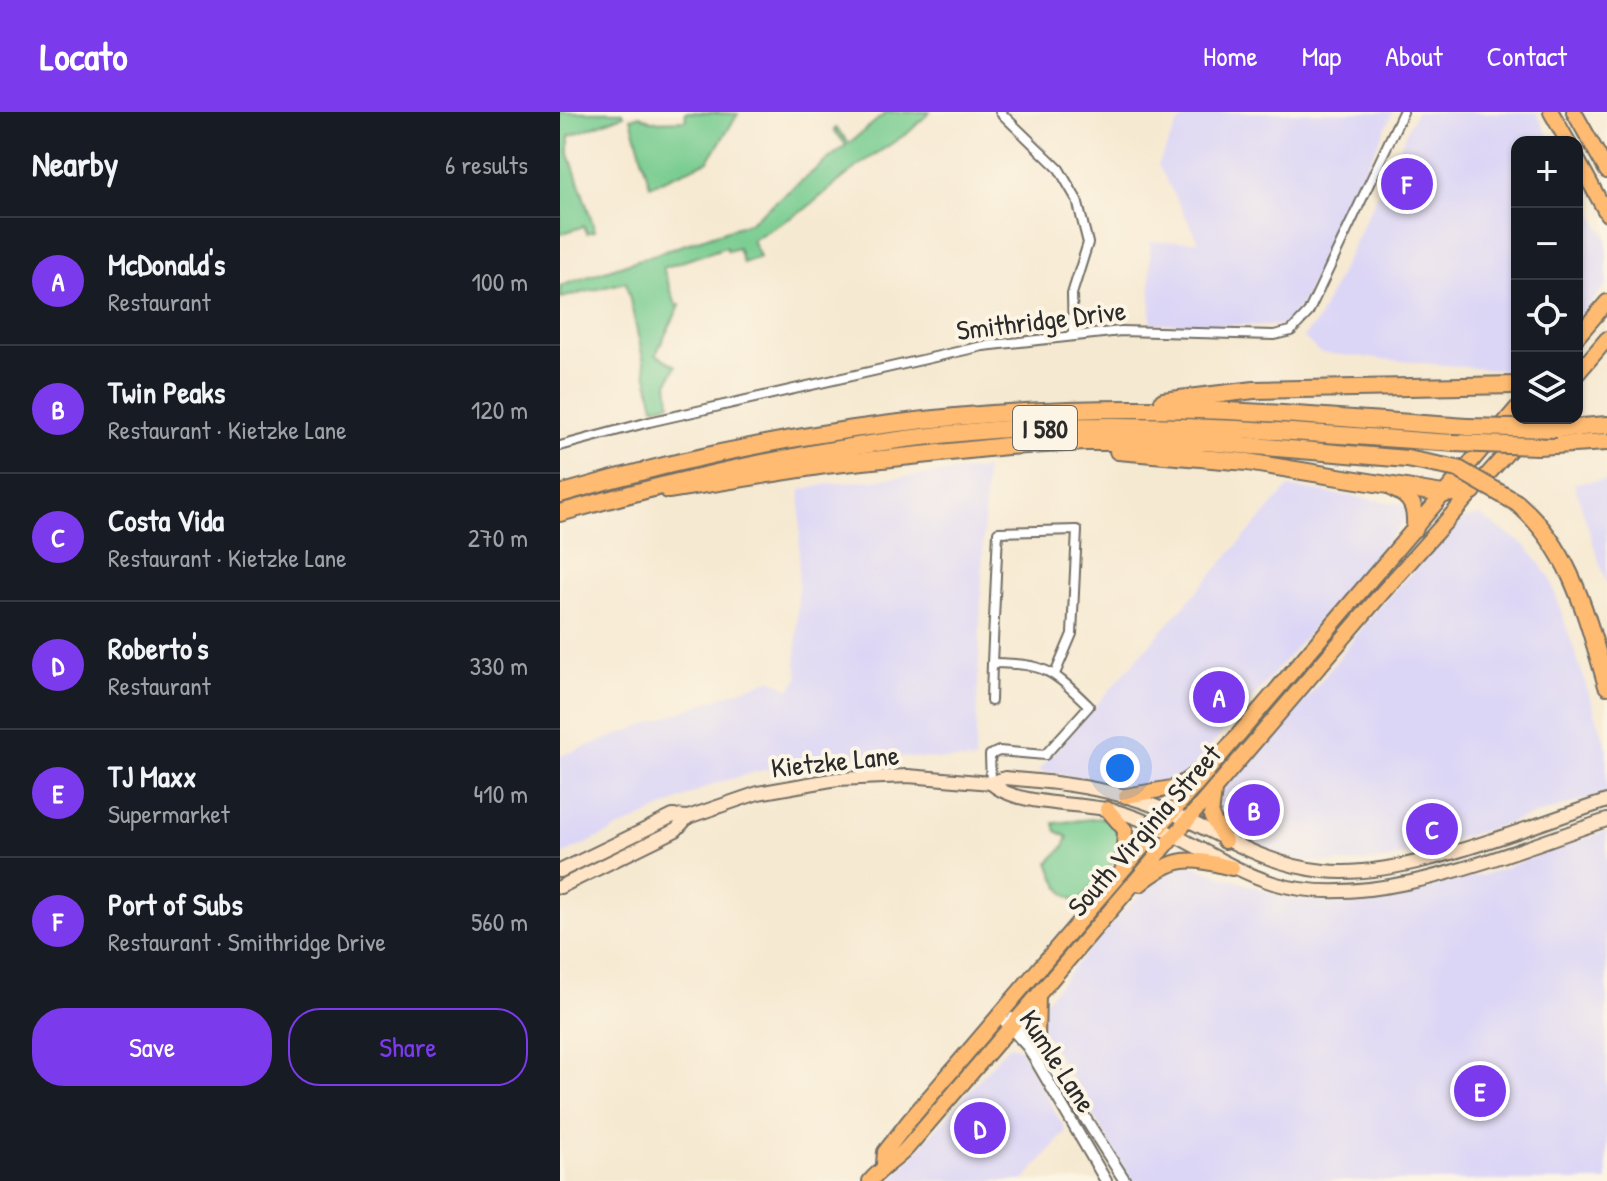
<!DOCTYPE html>
<html lang="en">
<head>
<meta charset="utf-8">
<style>
	:root { --surface:#171b24; --page:#20242c; --text:#f1f3f6; --muted:#9ea1a6; --line:#363941; --accent:#7c3aed }
	body { margin:0; font-family:"Patrick Hand",sans-serif; background:var(--page); color:var(--text) }
	.controls { position:absolute; right:24px; top:24px; display:grid; overflow:hidden; border-radius:16px; box-shadow:0 2px 6px #0004 }
	.controls button { width:72px; height:72px; display:grid; place-items:center; padding:0; border:0; border-bottom:2px solid var(--line); background:var(--surface); color:var(--text); font:40px sans-serif }
	.you { position:absolute; left:560px; top:656px; width:28px; height:28px; margin:-20px; border:6px solid #fff; border-radius:50%; background:#1a73e8; box-shadow:0 0 0 12px #1a73e833 }
	.badge { display:grid; place-items:center; width:52px; height:52px; border-radius:50%; background:var(--accent); color:#fff; font-size:26px; font-weight:700 }
	.pin { position:absolute; translate:-50% -50%; border:4px solid #fff; box-shadow:0 2px 8px #0006 }
	.list { margin:0; padding:0; list-style:none }
	h2 { display:flex; justify-content:space-between; align-items:center; height:104px; margin:0; padding:0 32px; font-size:34px }
	h2 small { font-size:26px; font-weight:400; color:var(--muted) }
	.list li { display:grid; grid-template-columns:52px 1fr auto; gap:24px; align-items:center; box-sizing:border-box; height:128px; padding:0 32px; border-top:2px solid var(--line) }
	.list b { display:block; font-size:30px; white-space:nowrap }
	.list p { margin:0; font-size:26px; white-space:nowrap; color:var(--muted) }
	.list em { font-size:26px; font-style:normal; color:var(--muted) }
	.actions { display:flex; gap:16px; padding:24px 32px }
	.actions a { flex:1; padding:18px 0; border:2px solid var(--accent); border-radius:32px; text-align:center; font-size:28px; color:var(--accent) }
	.actions .main { background:var(--accent); color:#fff }
	.icon { flex:none; width:44px; height:44px; fill:none; stroke:currentColor; stroke-width:2; stroke-linecap:round; stroke-linejoin:round }
	.map { position:relative; flex:none; width:1047px; height:1069px; overflow:hidden }
	header { display:flex; align-items:center; gap:48px; box-sizing:border-box; height:112px; padding:0 40px; background:var(--accent); color:#fff }
	header strong { font-size:38px }
	nav { display:flex; gap:44px; margin-inline-start:auto; font-size:28px }
	main { display:flex }
	aside { flex:1; background:var(--surface) }
	.map>svg:first-child { display:block }
	.built { fill:#dcd6f6 }
	.green { fill:#77cc90; stroke:#517c5e; stroke-width:2 }
	.lines { fill:none; stroke-linecap:round; stroke-linejoin:round }
	.minor-casing { stroke:#726e65; stroke-width:12 }
	.tertiary-casing { stroke:#726e65; stroke-width:14 }
	.secondary-casing { stroke:#726e65; stroke-width:16 }
	.primary-casing { stroke:#726e65; stroke-width:18 }
	.motorway-casing { stroke:#726e65; stroke-width:20 }
	.minor { stroke:#fff; stroke-width:8 }
	.tertiary { stroke:#fff; stroke-width:10 }
	.secondary { stroke:#ffe4c6; stroke-width:12 }
	.primary { stroke:#ffbb71; stroke-width:14 }
	.motorway { stroke:#ffbb71; stroke-width:16 }
	.motorway-bridge-casing { stroke:#726e65; stroke-width:20; stroke-linecap:butt }
	.motorway-bridge { stroke:#ffbb71; stroke-width:16 }
	.labels { text-anchor:middle; dominant-baseline:central; stroke-width:8; stroke-linejoin:round; paint-order:stroke }
	.shield { fill:#fcf5e5; stroke:#6a6863; stroke-width:2 }
	.shield-label { font-size:26px; font-weight:bold; fill:#2b2b2b }
	.street-label { font-size:28px; fill:#2b2b2b; stroke:#fcf5e5 }
</style>
</head>
<body>
<header>
<strong>Locato</strong>
<nav><a>Home</a><a>Map</a><a>About</a><a>Contact</a></nav>
</header>
<main>
<aside>
<h2>Nearby<small>6 results</small></h2>
<ul class="list">
<li><span class="badge">A</span><div><b>McDonald's</b><p>Restaurant</p></div><em>100 m</em></li>
<li><span class="badge">B</span><div><b>Twin Peaks</b><p>Restaurant · Kietzke Lane</p></div><em>120 m</em></li>
<li><span class="badge">C</span><div><b>Costa Vida</b><p>Restaurant · Kietzke Lane</p></div><em>270 m</em></li>
<li><span class="badge">D</span><div><b>Roberto's</b><p>Restaurant</p></div><em>330 m</em></li>
<li><span class="badge">E</span><div><b>TJ Maxx</b><p>Supermarket</p></div><em>410 m</em></li>
<li><span class="badge">F</span><div><b>Port of Subs</b><p>Restaurant · Smithridge Drive</p></div><em>560 m</em></li>
</ul>
<div class="actions"><a class="main">Save</a><a>Share</a></div>
</aside>
<div class="map">
<svg width="1047" height="1069" viewBox="0 0 1047 1069">
	<rect width="100%" height="100%" fill="#fcf5e5"/>
	<filter id="ink" filterUnits="userSpaceOnUse"><feTurbulence type="fractalNoise" baseFrequency=".0125" numOctaves="2"/><feDisplacementMap in="SourceGraphic" scale="16" xChannelSelector="R" yChannelSelector="G"/><feConvolveMatrix kernelMatrix="1 2 1 2 8 2 1 2 1" color-interpolation-filters="sRGB"/></filter>
	<filter id="wash" filterUnits="userSpaceOnUse"><feTurbulence type="fractalNoise" baseFrequency=".006" numOctaves="4" result="noise"/><feDisplacementMap in="SourceGraphic" scale="32" xChannelSelector="R" yChannelSelector="G"/><feGaussianBlur stdDeviation="1.8" result="paint"/><feColorMatrix in="noise" values="0 0 0 0 0 0 0 0 0 0 0 0 0 0 0 0 0 1.4 0 .05"/><feComposite in="paint" operator="in"/></filter>
	<g filter="url(#wash)">
		<rect width="100%" height="100%" fill="#f6e9d1"/>
		<g class="built">
			<path d="M 636,0 L 833,0 L 740,195 L 723,214 L 591,211 L 590,130 L 639,129 L 598,53 L 618,11 Z"/>
			<path d="M 856,0 L 976,0 L 992,30 L 957,30 L 957,260 L 760,241 L 743,225 L 757,210 Z"/>
			<path d="M 1017,74 L 1047,127 L 1047,172 L 1017,207 Z"/>
			<path d="M 426,357 L 415,649 L 303,643 L 204,658 L 153,672 L 0,744 L 0,644 L 211,567 L 230,577 L 239,565 L 236,552 L 241,378 L 269,372 Z"/>
			<path d="M 1047,368 L 1047,474 L 1014,371 Z"/>
			<path d="M 729,375 L 843,392 L 849,404 L 629,660 L 611,671 L 578,675 L 478,659 Z"/>
			<path d="M 919,403 L 966,434 L 990,466 L 1047,636 L 1047,681 L 826,748 L 785,751 L 741,748 L 707,740 L 670,724 L 661,716 L 656,694 L 657,685 L 716,616 L 749,584 L 819,495 L 901,408 Z"/>
			<path d="M 1047,719 L 1047,1069 L 572,1069 L 482,917 L 481,899 L 487,887 L 550,812 L 600,763 L 630,753 L 730,787 L 805,790 L 847,784 L 898,767 L 924,763 Z"/>
			<path d="M 449,933 L 458,935 L 465,945 L 506,1019 L 464,1069 L 331,1069 Z"/>
		</g>
		<g class="green">
			<path d="M 0,0 L 63,0 L 64,3 L 9,24 L 9,42 L 33,112 L 34,119 L 27,121 L 24,114 L 0,122 Z"/>
			<path d="M 125,0 L 178,2 L 148,49 L 90,74 L 71,6 L 80,3 L 91,9 L 126,8 Z"/>
			<path d="M 327,0 L 370,0 L 349,20 L 298,54 L 244,98 L 192,128 L 200,145 L 183,151 L 178,136 L 168,139 L 166,135 L 103,156 L 116,193 L 120,193 L 96,242 L 116,254 L 108,270 L 110,291 L 94,295 L 66,170 L 1,186 L 0,174 L 189,111 L 286,33 L 274,18 L 276,16 L 289,31 Z"/>
			<path d="M 541,706 L 547,707 L 560,724 L 557,746 L 519,790 C 500,784 495,767 489,750 L 503,736 L 508,725 L 496,719 L 494,711 Z"/>
		</g>
	</g>
	<g filter="url(#ink)">
		<g class="lines">
			<g class="minor-casing">
				<g id="minor">
					<path d="M 440,0 L 499,57 L 517,88 L 528,131 L 512,182 L 513,222"/>
					<path d="M 0,334 L 89,310 L 423,234 L 561,219 L 714,223 L 731,219 L 748,201 L 843,0"/>
					<path d="M 432,551 L 438,420 L 517,418 L 512,522 L 495,562"/>
					<path d="M 431,589 L 432,551 C 486,552 491,557 529,594 L 485,643 L 439,639 L 430,643 L 431,671"/>
				</g>
			</g>
			<g class="tertiary-casing">
				<g id="tertiary">
					<path d="M 439,903 L 468,935 L 546,1069"/>
					<path d="M 453,906 L 477,930 L 565,1069"/>
				</g>
			</g>
			<g class="secondary-casing">
				<g id="secondary">
					<path d="M 431,671 C 456,695 524,690 559,700 C 614,716 658,753 713,771 C 813,802 950,739 1047,708"/>
					<path d="M 0,759 L 113,704 L 128,705 L 198,681 L 277,667 L 348,664 L 431,671 L 445,666 C 496,670 552,676 600,696 C 657,719 701,753 764,759 C 844,768 968,714 1047,689"/>
					<path d="M 0,775 L 116,718 L 128,705"/>
				</g>
			</g>
			<g class="primary-casing">
				<g id="primary">
					<path d="M 991,0 L 1008,30"/>
					<path d="M 1014,0 L 1047,59"/>
					<path d="M 1017,47 L 1047,102"/>
					<path d="M 1017,225 L 1047,190"/>
					<path d="M 1017,262 L 1047,227"/>
					<path d="M 654,679 L 651,704 L 665,729"/>
					<path d="M 566,684 L 617,675 L 638,660"/>
					<path d="M 547,697 L 565,718 L 563,757"/>
					<path d="M 580,772 C 615,743 630,745 672,756"/>
					<path d="M 477,930 L 478,883"/>
					<path d="M 324,1052 L 325,1040 L 349,1009 L 957,296"/>
					<path d="M 310,1069 C 322,1055 335,1049 347,1036 L 822,481 L 978,306"/>
				</g>
			</g>
			<g class="motorway-casing">
				<g id="motorway">
					<path d="M 603,289 L 694,278 L 957,273"/>
					<path d="M 997,317 L 1047,313"/>
					<path d="M 978,334 L 1047,330"/>
					<path d="M 558,339 L 687,350 L 883,382 L 913,379"/>
					<path d="M 834,377 C 853,385 856,397 855,416"/>
					<path d="M 108,378 L 265,353 L 447,334 L 526,330 L 646,330 L 847,347"/>
					<path d="M 0,382 C 188,326 384,296 580,297 C 689,297 798,308 907,315"/>
					<path d="M 957,391 C 1013,439 1027,507 1047,574"/>
					<path d="M 0,401 C 152,358 305,325 464,316 C 607,309 750,321 893,331"/>
				</g>
			</g>
			<use href="#minor" class="minor"/>
			<use href="#tertiary" class="tertiary"/>
			<use href="#secondary" class="secondary"/>
			<use href="#primary" class="primary"/>
			<use href="#motorway" class="motorway"/>
			<g class="motorway-bridge-casing">
				<g id="motorway-bridge">
					<path d="M 907,315 L 997,317"/>
					<path d="M 893,331 L 978,334"/>
					<path d="M 847,347 L 898,357 L 957,391"/>
				</g>
			</g>
			<use href="#motorway-bridge" class="motorway-bridge"/>
		</g>
	</g>
	<g class="labels">
		<rect class="shield" x="453" y="294" width="64" height="44" rx="6"/>
		<g class="shield-label">
			<text x="485" y="316">I 580</text>
		</g>
		<g class="street-label">
			<text transform="translate(481 208) rotate(-7)">Smithridge Drive</text>
			<text transform="translate(275 649) rotate(-6)">Kietzke Lane</text>
			<text transform="translate(584 718) rotate(-49)">South Virginia Street</text>
			<text transform="translate(498 949) rotate(57)">Kumle Lane</text>
		</g>
	</g>
</svg>
<div class="controls">
<button>+</button>
<button>−</button>
<button><svg class="icon" aria-label="locate" viewBox="0 0 24 24"><circle cx="12" cy="12" r="6"/><path d="M12 2v4M12 18v4M2 12h4M18 12h4"/></svg></button>
<button><svg class="icon" aria-label="layers" viewBox="0 0 24 24"><path d="M12 4l9 5-9 5-9-5zM3 14l9 5 9-5"/></svg></button>
</div>
<div class="you"></div>
<div class="pin badge" style="left:659px;top:585px">A</div>
<div class="pin badge" style="left:694px;top:698px">B</div>
<div class="pin badge" style="left:872px;top:717px">C</div>
<div class="pin badge" style="left:420px;top:1016px">D</div>
<div class="pin badge" style="left:920px;top:979px">E</div>
<div class="pin badge" style="left:847px;top:72px">F</div>
</div>
</main>
</body>
</html>
